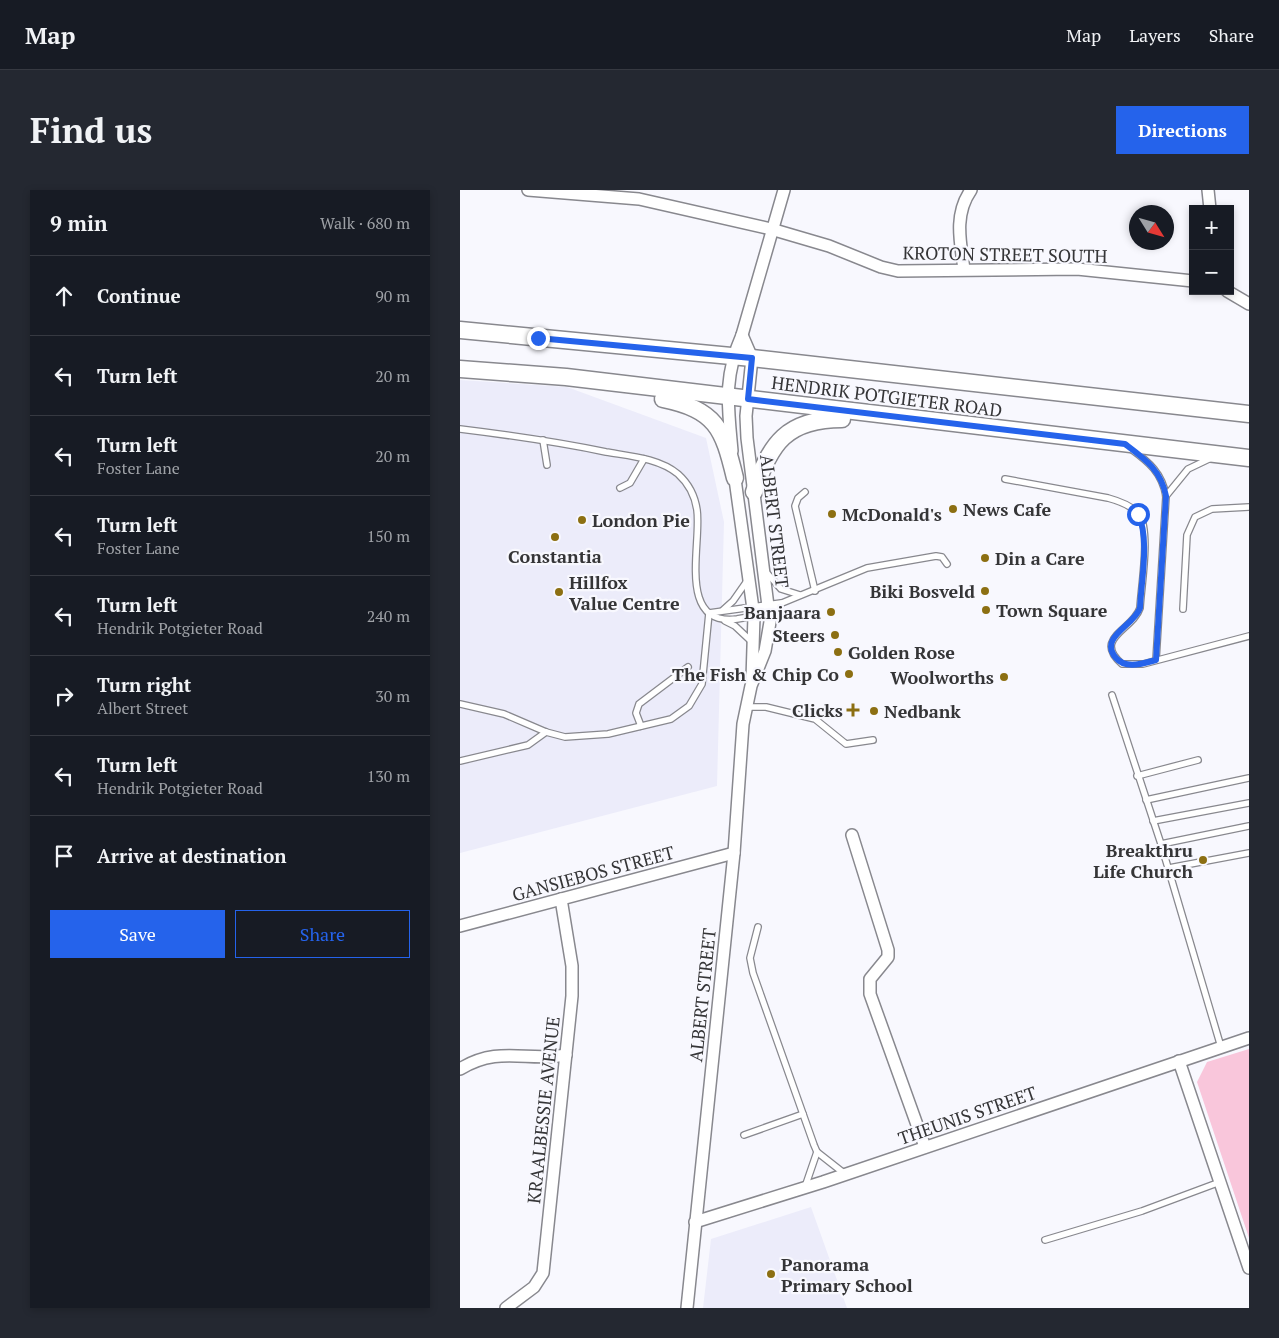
<!DOCTYPE html>
<html lang="en">
<head>
<meta charset="utf-8">
<style>
	:root { --surface:#171b24; --page:#242831; --text:#f1f3f6; --muted:#9ea1a6; --line:#363941; --accent:#2563eb }
	body { margin:0; font-family:"PT Serif",serif; background:var(--page); color:var(--text) }
	.controls { position:absolute; right:15px; top:15px; display:grid; overflow:hidden; border-radius:0px; box-shadow:0 2px 8px #0003 }
	.controls button { width:45px; height:45px; display:grid; place-items:center; padding:0; border:0; border-bottom:1px solid var(--line); background:var(--surface); color:var(--text); font:25px sans-serif }
	.compass { position:absolute; left:669px; top:15px; width:45px; height:45px; border-radius:50%; background:var(--surface); box-shadow:0 2px 8px #0003; rotate:127deg }
	.stop { position:absolute; width:15px; height:15px; margin:-11px; border:4px solid #2563eb; border-radius:50%; background:#fff }
	.stop.end { background:#2563eb; border-color:#fff; box-shadow:0 1px 5px #0008 }
	.list { margin:0; padding:0; list-style:none }
	h2 { display:flex; justify-content:space-between; align-items:center; height:65px; margin:0; padding:0 20px; font-size:21px }
	h2 small { font-size:16px; font-weight:400; color:var(--muted) }
	.list li { display:grid; grid-template-columns:32px 1fr auto; gap:15px; align-items:center; box-sizing:border-box; height:80px; padding:0 20px; border-top:1px solid var(--line) }
	.list b { display:block; font-size:19px; white-space:nowrap }
	.list p { margin:0; font-size:16px; white-space:nowrap; color:var(--muted) }
	.list em { font-size:16px; font-style:normal; color:var(--muted) }
	.actions { display:flex; gap:10px; padding:15px 20px }
	.actions a { flex:1; padding:11px 0; border:1px solid var(--accent); border-radius:0px; text-align:center; font-size:18px; color:var(--accent) }
	.actions .main { background:var(--accent); color:#fff }
	.icon { flex:none; width:28px; height:28px; fill:none; stroke:currentColor; stroke-width:2; stroke-linecap:round; stroke-linejoin:round }
	.map { position:relative; flex:none; width:789px; height:1118px; overflow:hidden; border-radius:0px }
	header { display:flex; align-items:center; gap:30px; box-sizing:border-box; height:70px; padding:0 25px; background:var(--surface); border-bottom:1px solid var(--line) }
	header strong { font-size:24px }
	nav { display:flex; gap:28px; margin-inline-start:auto; font-size:18px }
	.intro { display:flex; align-items:center; justify-content:space-between; box-sizing:border-box; height:120px; padding:0 30px }
	h1 { margin:0; font-size:35px }
	.button { padding:12px 22px; border-radius:0px; background:var(--accent); color:#fff; font-size:18px; font-weight:700 }
	main { display:flex; gap:30px; padding:0 30px }
	aside { flex:1; background:var(--surface); border-radius:0px; box-shadow:0 2px 8px #0003 }
	.map>svg:first-child { display:block }
	.built { fill:#ececfa }
	.green { fill:#f9c6db }
	.lines { fill:none; stroke-linecap:round; stroke-linejoin:round }
	.lane-casing { stroke:#88888e; stroke-width:8 }
	.street-casing { stroke:#88888e; stroke-width:14 }
	.secondary-casing { stroke:#88888e; stroke-width:19 }
	.lane { stroke:#fff; stroke-width:5.5 }
	.street { stroke:#fff; stroke-width:11 }
	.secondary { stroke:#fff; stroke-width:16 }
	.route { stroke:#2563eb; stroke-width:6 }
	.poi-dot { fill:#8c6f12; stroke:#f8f8fe; stroke-width:2 }
	.labels { text-anchor:middle; dominant-baseline:central; stroke-width:4.5; stroke-linejoin:round; paint-order:stroke }
	.street-label { font-size:18px; fill:#353537; stroke:#f8f8fe }
	.poi-label { font-size:18px; font-weight:bold; fill:#353537; stroke:#f8f8fe; text-anchor:start }
</style>
</head>
<body>
<header>
<strong>Map</strong>
<nav><a>Map</a><a>Layers</a><a>Share</a></nav>
</header>
<div class="intro"><h1>Find us</h1><a class="button">Directions</a></div>
<main>
<aside>
<h2>9 min<small>Walk · 680 m</small></h2>
<ul class="list">
<li><svg class="icon" aria-label="ahead" viewBox="0 0 24 24"><path d="M12 20V5M6 11l6-6 6 6"/></svg><div><b>Continue</b></div><em>90 m</em></li>
<li><svg class="icon" aria-label="left" viewBox="0 0 24 24"><path d="M17 20v-9H6M10 6l-5 5 5 5"/></svg><div><b>Turn left</b></div><em>20 m</em></li>
<li><svg class="icon" aria-label="left" viewBox="0 0 24 24"><path d="M17 20v-9H6M10 6l-5 5 5 5"/></svg><div><b>Turn left</b><p>Foster Lane</p></div><em>20 m</em></li>
<li><svg class="icon" aria-label="left" viewBox="0 0 24 24"><path d="M17 20v-9H6M10 6l-5 5 5 5"/></svg><div><b>Turn left</b><p>Foster Lane</p></div><em>150 m</em></li>
<li><svg class="icon" aria-label="left" viewBox="0 0 24 24"><path d="M17 20v-9H6M10 6l-5 5 5 5"/></svg><div><b>Turn left</b><p>Hendrik Potgieter Road</p></div><em>240 m</em></li>
<li><svg class="icon" aria-label="right" viewBox="0 0 24 24"><path d="M7 20v-9h11M14 6l5 5-5 5"/></svg><div><b>Turn right</b><p>Albert Street</p></div><em>30 m</em></li>
<li><svg class="icon" aria-label="left" viewBox="0 0 24 24"><path d="M17 20v-9H6M10 6l-5 5 5 5"/></svg><div><b>Turn left</b><p>Hendrik Potgieter Road</p></div><em>130 m</em></li>
<li><svg class="icon" aria-label="arrive" viewBox="0 0 24 24"><path d="M6 21V4h12l-3 4 3 4H6"/></svg><div><b>Arrive at destination</b></div></li>
</ul>
<div class="actions"><a class="main">Save</a><a>Share</a></div>
</aside>
<div class="map">
<svg width="789" height="1118" viewBox="0 0 789 1118">
	<rect width="100%" height="100%" fill="#f8f8fe"/>
	<g class="built">
		<path d="M 0,190 L 107,197 L 246,248 L 264,332 L 257,596 L 0,663 Z"/>
		<path d="M 351,1017 L 387,1118 L 243,1118 L 251,1049 Z"/>
	</g>
	<path class="green" d="M 789,859 L 789,1048 L 737,892 L 747,872 Z"/>
	<g class="lines">
		<g class="lane-casing">
			<g id="lane">
				<path d="M 0,239 C 49,245 98,252 146,262 C 169,266 199,268 218,284 C 228,293 235,306 237,320 C 242,353 216,437 277,429 C 295,426 308,423 322,413 L 407,378 L 476,366 L 482,367 L 487,374"/>
				<path d="M 83,250 L 87,275"/>
				<path d="M 671,259 C 689,272 702,283 706,306 L 696,470"/>
				<path d="M 545,289 L 648,308 C 659,311 671,315 679,324 C 691,341 681,397 680,418 C 673,440 632,448 662,474 L 683,474 L 789,446"/>
				<path d="M 160,298 L 170,293 L 184,269"/>
				<path d="M 345,302 L 338,308 L 335,316 L 355,401"/>
				<path d="M 706,306 L 728,279 L 751,268"/>
				<path d="M 306,382 L 321,399 L 340,405"/>
				<path d="M 723,419 L 727,345 L 735,327 L 752,319 L 789,317"/>
				<path d="M 263,420 L 273,411 L 287,391"/>
				<path d="M 249,423 L 321,413"/>
				<path d="M 265,431 L 275,436 L 291,451"/>
				<path d="M 652,505 L 701,654 L 761,857"/>
				<path d="M 0,514 L 44,524 L 86,542 L 105,547 L 148,544 L 211,529 L 229,516 L 242,494 L 249,423"/>
				<path d="M 286,517 L 306,517 L 355,529 L 386,554 L 413,550"/>
				<path d="M 181,536 L 176,523 L 179,514 L 228,477"/>
				<path d="M 0,571 L 68,555 L 86,542"/>
				<path d="M 677,586 L 738,570"/>
				<path d="M 686,610 L 789,588"/>
				<path d="M 693,631 L 789,613"/>
				<path d="M 701,654 L 789,636"/>
				<path d="M 709,678 L 789,663"/>
				<path d="M 298,737 L 290,768 L 293,783 L 354,955 L 357,962 L 385,984"/>
				<path d="M 284,945 L 343,924"/>
				<path d="M 345,997 L 357,962"/>
				<path d="M 585,1050 L 682,1021 L 760,992"/>
			</g>
		</g>
		<g class="street-casing">
			<g id="street">
				<path d="M 68,0 L 179,9 L 311,39 L 369,56 L 421,77 L 438,81 L 617,79 L 733,91"/>
				<path d="M 748,0 L 750,19"/>
				<path d="M 504,79 C 500,51 494,24 511,0"/>
				<path d="M 767,101 L 789,114"/>
				<path d="M 272,261 C 268,216 263,188 282,145 L 324,0"/>
				<path d="M 274,282 L 294,426 L 292,489"/>
				<path d="M 392,645 L 428,760 L 428,767 L 410,789 L 410,804 L 465,957"/>
				<path d="M 0,736 L 274,663"/>
				<path d="M 719,871 L 789,1078"/>
				<path d="M 0,879 C 39,855 67,872 106,865"/>
				<path d="M 235,1032 L 363,992 L 789,848"/>
				<path d="M 46,1118 L 74,1097 L 83,1083 L 112,806 L 112,776 L 101,709"/>
				<path d="M 227,1118 L 274,663 L 283,534 L 291,496 L 305,461 L 310,432 L 287,248 L 286,226 L 292,168 L 282,145"/>
			</g>
		</g>
		<g class="secondary-casing">
			<g id="secondary">
				<path d="M 0,140 L 292,168 L 789,224"/>
				<path d="M 0,179 L 106,187 L 789,268"/>
				<path d="M 203,209 C 256,220 263,238 275,288"/>
				<path d="M 294,302 C 310,253 327,229 382,229"/>
			</g>
		</g>
		<use href="#lane" class="lane"/>
		<use href="#street" class="street"/>
		<use href="#secondary" class="secondary"/>
	</g>
	<g class="lines">
		<path class="route" d="M 78,148 L 292,168 L 288,209 L 665,254 C 685,269 701,280 706,306 L 696,470 C 684,473 666,480 656,468 C 638,447 674,436 680,418 C 681,392 690,348 678,324"/>
	</g>
	<g class="poi-dot">
		<circle cx="493" cy="319" r="5"/>
		<circle cx="372" cy="324" r="5"/>
		<circle cx="122" cy="330" r="5"/>
		<circle cx="95" cy="347" r="5"/>
		<circle cx="525" cy="368" r="5"/>
		<circle cx="525" cy="401" r="5"/>
		<circle cx="99" cy="402" r="5"/>
		<circle cx="526" cy="420" r="5"/>
		<circle cx="371" cy="422" r="5"/>
		<circle cx="375" cy="445" r="5"/>
		<circle cx="378" cy="462" r="5"/>
		<circle cx="389" cy="484" r="5"/>
		<circle cx="544" cy="487" r="5"/>
		<path d="M390.5 512.5h5v5h5v5h-5v5h-5v-5h-5v-5h5z"/>
		<circle cx="414" cy="521" r="5"/>
		<circle cx="743" cy="670" r="5"/>
		<circle cx="311" cy="1084" r="5"/>
	</g>
	<g class="labels">
		<g class="street-label">
			<text transform="translate(545 64) rotate(1)">KROTON STREET SOUTH</text>
			<text transform="translate(427 206) rotate(7)">HENDRIK POTGIETER ROAD</text>
			<text transform="translate(315 331) rotate(83)">ALBERT STREET</text>
			<text transform="translate(133 683) rotate(-15)">GANSIEBOS STREET</text>
			<text transform="translate(242 805) rotate(-84)">ALBERT STREET</text>
			<text transform="translate(83 920) rotate(-84)">KRAALBESSIE AVENUE</text>
			<text transform="translate(507 925) rotate(-19)">THEUNIS STREET</text>
		</g>
		<g class="poi-label">
			<text x="503" y="319">News Cafe</text>
			<text x="382" y="324">McDonald's</text>
			<text x="132" y="330">London Pie</text>
			<text x="95" y="366" text-anchor="middle">Constantia</text>
			<text x="535" y="368">Din a Care</text>
			<text x="109" y="392">Hillfox<tspan x="109" dy="21">Value Centre</tspan></text>
			<text x="515" y="401" text-anchor="end">Biki Bosveld</text>
			<text x="536" y="420">Town Square</text>
			<text x="361" y="422" text-anchor="end">Banjaara</text>
			<text x="365" y="445" text-anchor="end">Steers</text>
			<text x="388" y="462">Golden Rose</text>
			<text x="379" y="484" text-anchor="end">The Fish &amp; Chip Co</text>
			<text x="534" y="487" text-anchor="end">Woolworths</text>
			<text x="383" y="520" text-anchor="end">Clicks</text>
			<text x="424" y="521">Nedbank</text>
			<text x="733" y="660" text-anchor="end">Breakthru<tspan x="733" dy="21">Life Church</tspan></text>
			<text x="321" y="1074">Panorama<tspan x="321" dy="21">Primary School</tspan></text>
		</g>
	</g>
</svg>
<div class="controls">
<button>+</button>
<button>−</button>
</div>
<svg class="compass" viewBox="-18 -18 36 36"><path d="M0-13l5 13h-10z" fill="#e53935"/><path d="M0 13l5-13h-10z" fill="#9ea1a6"/></svg>
<div class="stop" style="left:678px;top:324px"></div>
<div class="stop end" style="left:78px;top:148px"></div>
</div>
</main>
</body>
</html>
